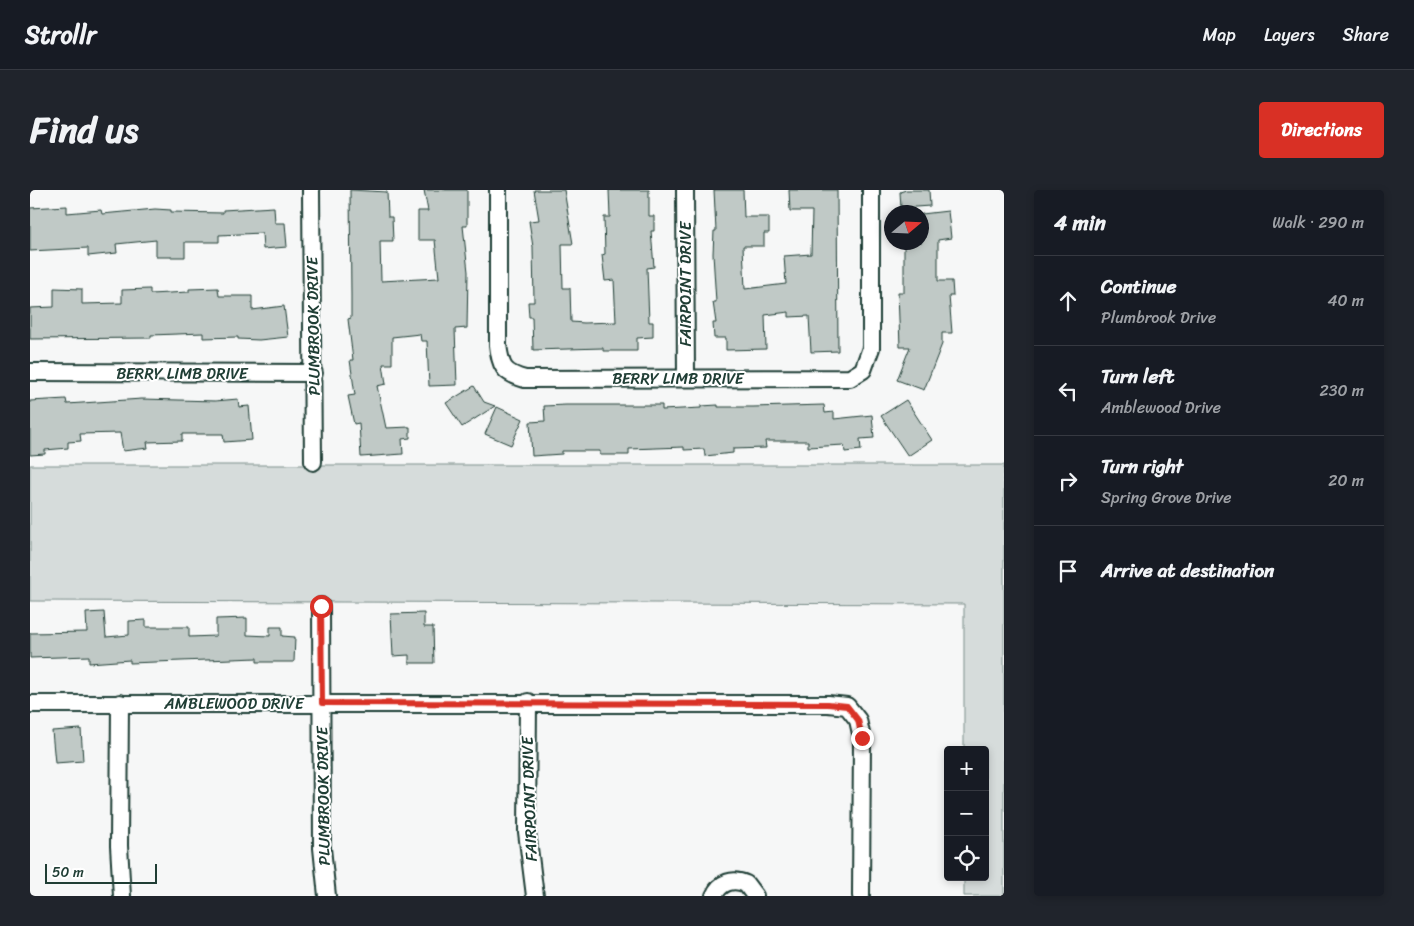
<!DOCTYPE html>
<html lang="en">
<head>
<meta charset="utf-8">
<style>
	:root { --surface:#171b24; --page:#20242c; --text:#f1f3f6; --muted:#9ea1a6; --line:#363941; --accent:#d93025 }
	body { margin:0; font-family:Sriracha,sans-serif; background:var(--page); color:var(--text) }
	.controls { position:absolute; right:15px; bottom:15px; display:grid; overflow:hidden; border-radius:5px; box-shadow:0 2px 8px #0003 }
	.controls button { width:45px; height:45px; display:grid; place-items:center; padding:0; border:0; border-bottom:1px solid var(--line); background:var(--surface); color:var(--text); font:25px sans-serif }
	.compass { position:absolute; left:854px; top:15px; width:45px; height:45px; border-radius:50%; background:var(--surface); box-shadow:0 2px 8px #0003; rotate:71deg }
	.scale { position:absolute; left:15px; bottom:12px; width:112px; box-sizing:border-box; padding-left:5px; border:2px solid #1f3d34; border-top:0; font-size:14px; line-height:18px; white-space:nowrap; color:#1f3d34; -webkit-text-stroke:4px #fff; paint-order:stroke }
	.stop { position:absolute; width:15px; height:15px; margin:-11px; border:4px solid #d93025; border-radius:50%; background:#fff }
	.stop.end { background:#d93025; border-color:#fff; box-shadow:0 1px 5px #0008 }
	.list { margin:0; padding:0; list-style:none }
	h2 { display:flex; justify-content:space-between; align-items:center; height:65px; margin:0; padding:0 20px; font-size:21px }
	h2 small { font-size:16px; font-weight:400; color:var(--muted) }
	.list li { display:grid; grid-template-columns:32px 1fr auto; gap:15px; align-items:center; box-sizing:border-box; height:90px; padding:0 20px; border-top:1px solid var(--line) }
	.list b { display:block; font-size:19px; white-space:nowrap }
	.list p { margin:0; font-size:16px; white-space:nowrap; color:var(--muted) }
	.list em { font-size:16px; font-style:normal; color:var(--muted) }
	.icon { flex:none; width:28px; height:28px; fill:none; stroke:currentColor; stroke-width:2; stroke-linecap:round; stroke-linejoin:round }
	.map { position:relative; flex:none; width:974px; height:706px; overflow:hidden; border-radius:5px }
	header { display:flex; align-items:center; gap:30px; box-sizing:border-box; height:70px; padding:0 25px; background:var(--surface); border-bottom:1px solid var(--line) }
	header strong { font-size:24px }
	nav { display:flex; gap:28px; margin-inline-start:auto; font-size:18px }
	.intro { display:flex; align-items:center; justify-content:space-between; box-sizing:border-box; height:120px; padding:0 30px }
	h1 { margin:0; font-size:35px }
	.button { padding:12px 22px; border-radius:5px; background:var(--accent); color:#fff; font-size:18px; font-weight:700 }
	main { display:flex; gap:30px; padding:0 30px }
	aside { flex:1; background:var(--surface); border-radius:5px; box-shadow:0 2px 8px #0003 }
	.map>svg:first-child { display:block }
	.green { fill:#d6dcdb; stroke:#7a8c88 }
	.building { fill:#c0c9c6; stroke:#1f3d34 }
	.lines { fill:none; stroke-linecap:round; stroke-linejoin:round }
	.minor-casing { stroke:#1f3d34; stroke-width:20 }
	.minor { stroke:#fff; stroke-width:16 }
	.route { stroke:#d93025; stroke-width:6 }
	.labels { text-anchor:middle; dominant-baseline:central; stroke-width:4; stroke-linejoin:round; paint-order:stroke }
	.street-label { font-size:16px; fill:#1f3d34; stroke:#fff }
</style>
</head>
<body>
<header>
<strong>Strollr</strong>
<nav><a>Map</a><a>Layers</a><a>Share</a></nav>
</header>
<div class="intro"><h1>Find us</h1><a class="button">Directions</a></div>
<main>
<div class="map">
<svg width="974" height="706" viewBox="0 0 974 706">
	<rect width="100%" height="100%" fill="#f6f7f7"/>
	<filter id="ink" filterUnits="userSpaceOnUse"><feTurbulence type="fractalNoise" baseFrequency=".02" numOctaves="2"/><feDisplacementMap in="SourceGraphic" scale="10" xChannelSelector="R" yChannelSelector="G"/><feConvolveMatrix kernelMatrix="1 2 1 2 8 2 1 2 1" color-interpolation-filters="sRGB"/></filter>
	<g filter="url(#ink)">
		<path class="green" d="M 0,275 L 974,275 L 974,706 L 934,706 L 934,687 L 955,687 L 955,560 L 934,560 L 934,414 L 0,411 Z"/>
		<g class="building">
			<path d="M 320,0 L 357,2 L 358,27 L 362,27 L 363,51 L 350,51 L 351,91 L 409,88 L 405,50 L 388,50 L 388,21 L 398,21 L 394,0 L 437,0 L 437,36 L 433,36 L 438,82 L 437,138 L 425,139 L 427,195 L 399,196 L 397,151 L 391,151 L 390,144 L 362,147 L 362,174 L 353,174 L 356,194 L 347,196 L 356,238 L 380,237 L 380,248 L 372,249 L 373,264 L 331,267 L 329,233 L 324,234 L 318,206 L 325,205 L 320,170 L 323,170 L 318,129 L 321,128 L 321,105 Z"/>
			<path d="M 504,0 L 534,0 L 543,54 L 532,54 L 533,98 L 540,98 L 541,132 L 554,133 L 586,132 L 584,90 L 575,91 L 572,65 L 575,64 L 574,27 L 580,27 L 579,0 L 619,0 L 619,26 L 624,26 L 624,41 L 621,41 L 624,77 L 617,78 L 619,132 L 623,132 L 623,147 L 607,148 L 607,161 L 573,161 L 573,158 L 503,160 L 502,127 L 499,127 L 498,112 L 504,112 L 503,57 L 499,31 L 509,30 Z"/>
			<path d="M 684,0 L 713,0 L 714,27 L 739,27 L 739,43 L 734,43 L 734,56 L 713,56 L 715,99 L 756,94 L 754,66 L 781,64 L 782,21 L 760,21 L 759,0 L 807,0 L 808,161 L 781,162 L 779,126 L 759,127 L 759,122 L 735,125 L 736,159 L 696,160 L 696,148 L 684,148 L 683,133 L 686,133 L 683,112 L 686,112 L 683,64 L 684,41 L 686,41 Z"/>
			<path d="M 876,0 L 899,0 L 900,16 L 871,18 L 870,2 Z"/>
			<path d="M 37,16 L 37,23 L 71,20 L 72,24 L 125,19 L 141,20 L 141,22 L 193,23 L 193,20 L 244,17 L 245,33 L 255,33 L 257,57 L 233,59 L 232,43 L 189,45 L 189,52 L 155,52 L 155,67 L 126,67 L 126,50 L 86,54 L 87,63 L 58,66 L 58,58 L 0,61 L 0,18 Z"/>
			<path d="M 918,21 L 921,48 L 908,50 L 908,91 L 922,91 L 923,106 L 919,106 L 922,143 L 912,143 L 912,154 L 894,200 L 867,190 L 880,157 L 870,157 L 868,102 L 874,102 L 874,52 L 892,52 L 892,24 Z"/>
			<path d="M 24,98 L 52,99 L 52,114 L 92,113 L 92,100 L 120,99 L 120,104 L 159,102 L 159,99 L 188,98 L 189,106 L 222,106 L 222,120 L 254,116 L 258,147 L 229,150 L 208,149 L 208,147 L 173,148 L 173,143 L 121,145 L 121,148 L 0,149 L 0,118 L 24,117 Z"/>
			<path d="M 444,196 L 454,212 L 465,216 L 432,237 L 416,213 Z"/>
			<path d="M 36,209 L 37,214 L 112,209 L 185,211 L 208,209 L 209,217 L 219,216 L 222,250 L 194,252 L 193,244 L 152,244 L 152,251 L 117,252 L 118,258 L 93,261 L 90,243 L 50,244 L 51,251 L 38,252 L 38,258 L 15,260 L 15,264 L 0,265 L 0,211 Z"/>
			<path d="M 876,210 L 902,250 L 878,266 L 851,226 Z"/>
			<path d="M 536,215 L 632,215 L 632,220 L 671,218 L 671,216 L 688,215 L 688,217 L 723,217 L 794,215 L 795,223 L 804,222 L 804,229 L 842,225 L 844,248 L 830,249 L 831,260 L 815,262 L 814,255 L 778,257 L 778,251 L 735,251 L 736,258 L 703,259 L 703,263 L 675,266 L 674,259 L 654,260 L 654,257 L 599,259 L 599,265 L 570,265 L 570,261 L 532,261 L 532,264 L 502,266 L 500,232 L 515,231 L 514,216 Z"/>
			<path d="M 467,217 L 493,229 L 481,255 L 455,244 Z"/>
			<path d="M 74,422 L 76,447 L 99,445 L 99,431 L 116,430 L 116,437 L 159,437 L 159,447 L 186,446 L 186,429 L 217,428 L 217,445 L 240,446 L 240,437 L 252,437 L 252,446 L 265,447 L 264,472 L 227,472 L 227,468 L 100,473 L 100,470 L 59,473 L 59,466 L 0,468 L 0,443 L 57,442 L 56,423 Z"/>
			<path d="M 394,423 L 394,437 L 403,437 L 404,473 L 379,473 L 379,465 L 363,466 L 361,424 Z"/>
			<path d="M 51,539 L 53,571 L 25,573 L 22,541 Z"/>
		</g>
		<g class="lines">
			<g class="minor-casing">
				<g id="minor">
					<path d="M 281,0 L 283,272"/>
					<path d="M 468,0 L 468,155 C 471,177 473,183 495,189 L 820,188 L 833,180 L 841,158 L 841,0"/>
					<path d="M 655,0 L 656,188"/>
					<path d="M 0,182 L 284,183"/>
					<path d="M 291,416 L 292,658 L 297,706"/>
					<path d="M 498,512 L 497,642 L 505,706"/>
					<path d="M 90,513 L 89,656 L 92,706"/>
					<path d="M 0,514 L 798,514 L 817,516 L 828,530 L 832,548 L 831,706"/>
					<path d="M 684,706 C 690,692 703,688 716,694 L 725,706"/>
				</g>
			</g>
			<use href="#minor" class="minor"/>
		</g>
	</g>
	<g class="lines" filter="url(#ink)">
		<path class="route" d="M 291,416 L 292,513 L 798,514 L 817,516 L 828,530 L 832,548"/>
	</g>
	<g class="labels">
		<g class="street-label">
			<text transform="translate(655 94) rotate(-90)">FAIRPOINT DRIVE</text>
			<text transform="translate(283 136) rotate(-91)">PLUMBROOK DRIVE</text>
			<text x="152" y="183">BERRY LIMB DRIVE</text>
			<text x="648" y="188">BERRY LIMB DRIVE</text>
			<text x="204" y="513">AMBLEWOOD DRIVE</text>
			<text transform="translate(293 606) rotate(-91)">PLUMBROOK DRIVE</text>
			<text transform="translate(499 609) rotate(-92)">FAIRPOINT DRIVE</text>
		</g>
	</g>
</svg>
<div class="controls">
<button>+</button>
<button>−</button>
<button><svg class="icon" aria-label="locate" viewBox="0 0 24 24"><circle cx="12" cy="12" r="6"/><path d="M12 2v4M12 18v4M2 12h4M18 12h4"/></svg></button>
</div>
<svg class="compass" viewBox="-18 -18 36 36"><path d="M0-13l5 13h-10z" fill="#e53935"/><path d="M0 13l5-13h-10z" fill="#9ea1a6"/></svg>
<div class="scale">50 m</div>
<div class="stop" style="left:291px;top:416px"></div>
<div class="stop end" style="left:832px;top:548px"></div>
</div>
<aside>
<h2>4 min<small>Walk · 290 m</small></h2>
<ul class="list">
<li><svg class="icon" aria-label="ahead" viewBox="0 0 24 24"><path d="M12 20V5M6 11l6-6 6 6"/></svg><div><b>Continue</b><p>Plumbrook Drive</p></div><em>40 m</em></li>
<li><svg class="icon" aria-label="left" viewBox="0 0 24 24"><path d="M17 20v-9H6M10 6l-5 5 5 5"/></svg><div><b>Turn left</b><p>Amblewood Drive</p></div><em>230 m</em></li>
<li><svg class="icon" aria-label="right" viewBox="0 0 24 24"><path d="M7 20v-9h11M14 6l5 5-5 5"/></svg><div><b>Turn right</b><p>Spring Grove Drive</p></div><em>20 m</em></li>
<li><svg class="icon" aria-label="arrive" viewBox="0 0 24 24"><path d="M6 21V4h12l-3 4 3 4H6"/></svg><div><b>Arrive at destination</b></div></li>
</ul>
</aside>
</main>
</body>
</html>
